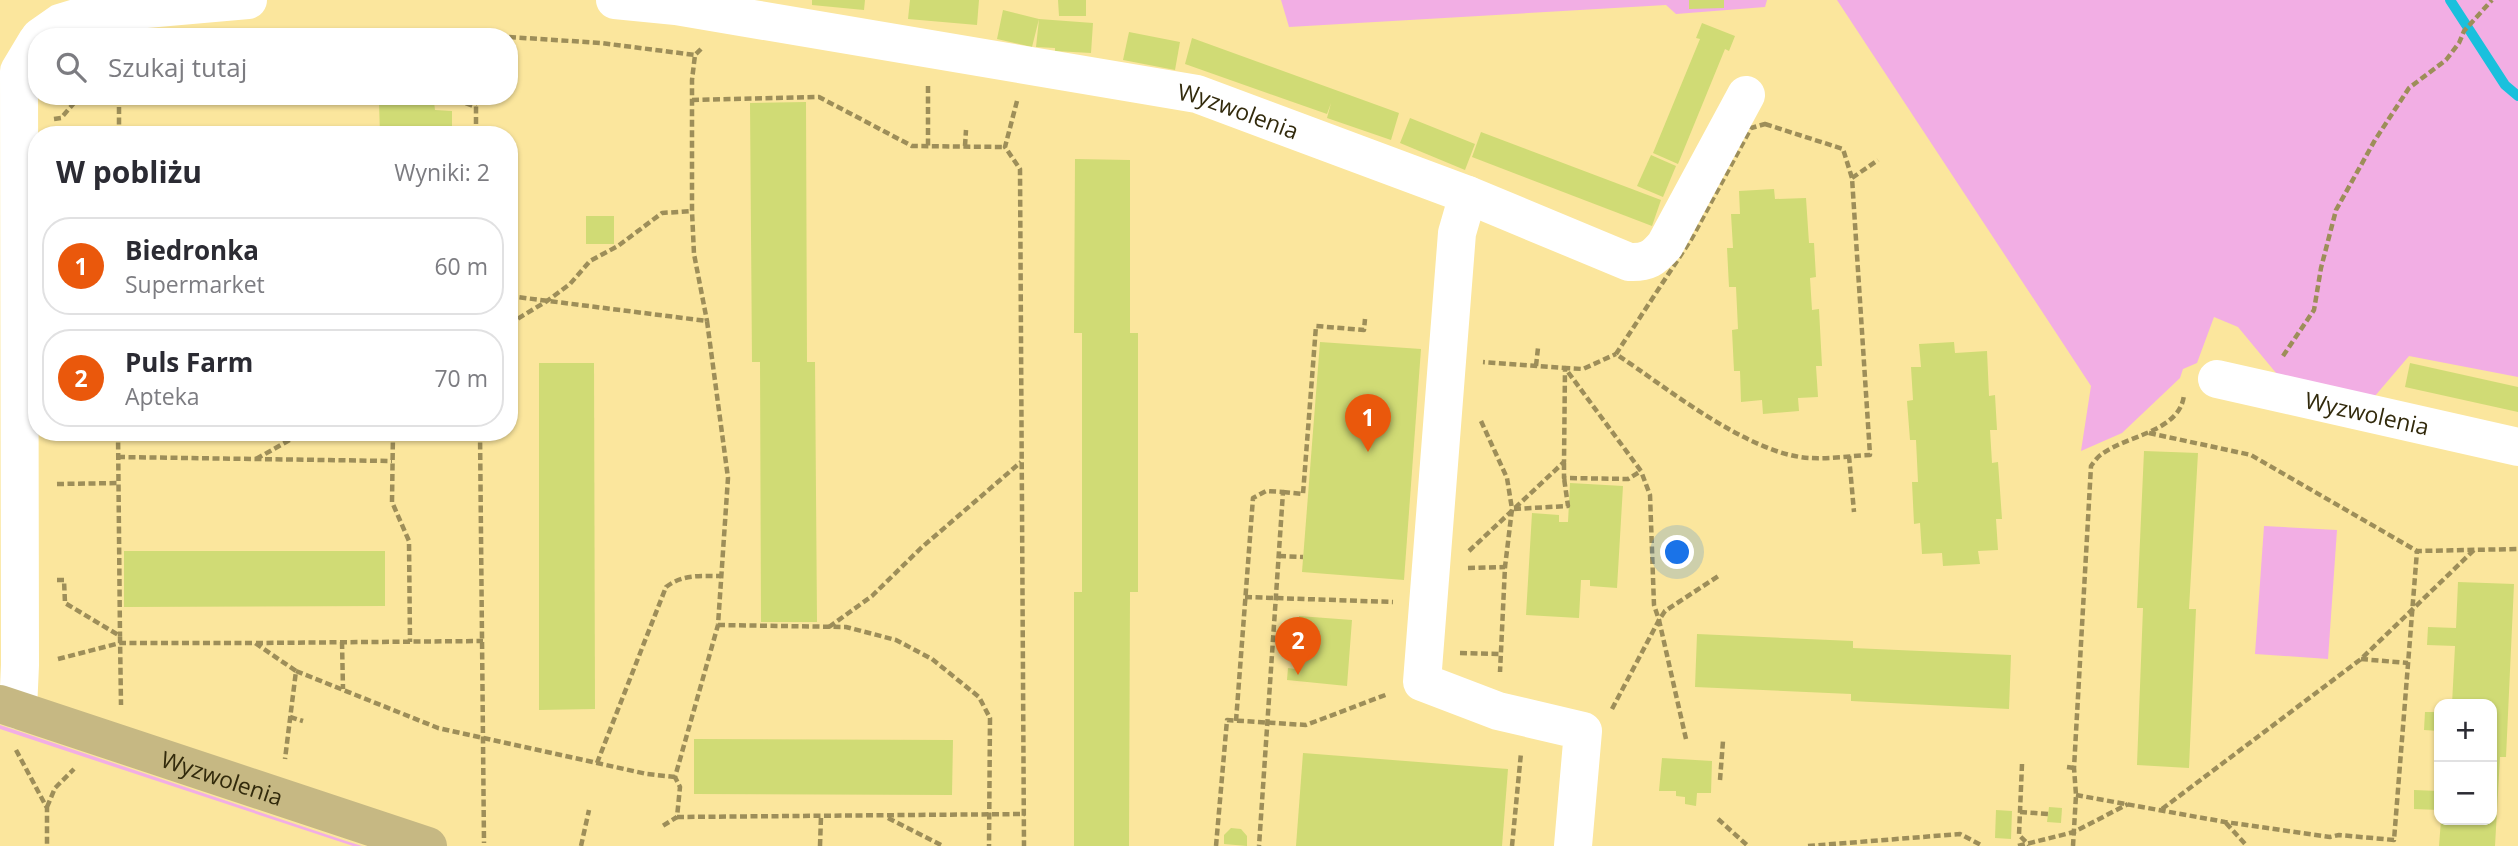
<!DOCTYPE html>
<html lang="pl">
<head>
<meta charset="utf-8">
<style>
	:root { --surface:#fff; --page:#f2f2f3; --text:#2b2b33; --muted:#7c7c81; --line:#e1e1e2; --accent:#ea580c }
	body { margin:0; font-family:"Open Sans",sans-serif; background:var(--page); color:var(--text) }
	.controls { position:absolute; right:21px; bottom:21px; display:grid; overflow:hidden; border-radius:14px; box-shadow:0 2px 5px #0004 }
	.controls button { width:63px; height:63px; display:grid; place-items:center; padding:0; border:0; border-bottom:2px solid var(--line); background:var(--surface); color:var(--text); font:35px sans-serif }
	.you { position:absolute; left:1678px; top:553px; width:24px; height:24px; margin:-18px; border:5px solid #fff; border-radius:50%; background:#1a73e8; box-shadow:0 0 0 10px #1a73e833 }
	.badge { display:grid; place-items:center; width:46px; height:46px; border-radius:50%; background:var(--accent); color:#fff; font-size:23px; font-weight:700 }
	.pin { position:absolute; translate:-50% -58px; filter:drop-shadow(0 2px 4px #0008) }
	.pin::after { content:''; position:absolute; top:37px; width:24px; height:21px; background:inherit; clip-path:polygon(0 0,100% 0,50% 100%) }
	.list { margin:0; padding:0; list-style:none }
	h2 { display:flex; justify-content:space-between; align-items:center; height:91px; margin:0; padding:0 28px; font-size:30px }
	h2 small { font-size:23px; font-weight:400; color:var(--muted) }
	.list li { display:grid; grid-template-columns:46px 1fr auto; gap:21px; align-items:center; box-sizing:border-box; height:98px; margin:0 14px 14px; padding:0 14px; border:2px solid var(--line); border-radius:28px }
	.list b { display:block; font-size:26px; white-space:nowrap }
	.list p { margin:0; font-size:23px; white-space:nowrap; color:var(--muted) }
	.list em { font-size:23px; font-style:normal; color:var(--muted) }
	.icon { flex:none; width:38px; height:38px; fill:none; stroke:currentColor; stroke-width:2; stroke-linecap:round; stroke-linejoin:round }
	.map { position:relative; flex:none; width:2518px; height:846px; overflow:hidden }
	.search { position:absolute; background:var(--surface); box-shadow:0 2px 5px #0004; left:28px; top:28px; width:490px; height:77px; display:flex; align-items:center; gap:18px; box-sizing:border-box; padding:0 24px; border-radius:28px; color:var(--muted); font-size:26px }
	.panel { position:absolute; background:var(--surface); box-shadow:0 2px 5px #0004; left:28px; top:126px; width:490px; height:315px; border-radius:28px }
	.map>svg:first-child { display:block }
	.green { fill:#f2aee4 }
	.lines { fill:none; stroke-linecap:round; stroke-linejoin:round }
	.stream { stroke:#1ac0dd; stroke-width:10 }
	.building { fill:#d0db75 }
	.path { stroke:#9d8e59; stroke-width:4.5; stroke-dasharray:7 3.5; stroke-linecap:butt }
	.minor { stroke:#fff; stroke-width:38 }
	.major { stroke:#c6b883; stroke-width:38 }
	.labels { text-anchor:middle; dominant-baseline:central; stroke-width:5; stroke-linejoin:round; paint-order:stroke }
	.street-label { font-size:23px; fill:#322a0c; stroke:#fcf4d8 }
</style>
</head>
<body>
<div class="map">
<svg width="2518" height="846" viewBox="0 0 2518 846">
	<rect width="100%" height="100%" fill="#fbe69d"/>
	<g class="green">
		<path d="M 1281,0 L 1767,0 L 1765,7 L 1676,14 L 1666,5 L 1289,27 Z"/>
		<path d="M 1837,0 L 2518,0 L 2518,377 L 2409,356 L 2369,403 L 2281,379 L 2238,327 L 2214,317 L 2197,363 L 2183,369 L 2180,378 L 2122,433 L 2081,451 L 2091,386 Z"/>
		<path d="M 2264,526 L 2337,530 L 2328,659 L 2255,654 Z"/>
		<path d="M 0,725 L 346,841 L 362,846 L 353,846 L 0,729 Z"/>
	</g>
	<g class="lines">
		<path class="stream" d="M 2450,0 L 2505,85 L 2518,96"/>
	</g>
	<g class="building">
		<path d="M 812,0 L 865,0 L 864,10 L 812,5 Z"/>
		<path d="M 910,0 L 979,0 L 977,25 L 908,19 Z"/>
		<path d="M 1058,0 L 1086,0 L 1086,16 L 1059,16 Z"/>
		<path d="M 1689,0 L 1724,0 L 1724,8 L 1689,9 Z"/>
		<path d="M 1003,10 L 1039,19 L 1093,23 L 1091,53 L 1055,51 L 1055,48 L 1036,47 L 1039,19 L 1032,47 L 997,39 Z"/>
		<path d="M 1702,23 L 1735,36 L 1729,51 L 1725,49 L 1678,164 L 1653,153 L 1700,39 L 1696,38 Z"/>
		<path d="M 1129,32 L 1180,42 L 1175,70 L 1123,60 Z"/>
		<path d="M 1192,38 L 1399,113 L 1391,140 L 1327,118 L 1331,103 L 1327,114 L 1185,64 Z"/>
		<path d="M 379,102 L 434,102 L 435,110 L 452,111 L 452,135 L 380,135 Z"/>
		<path d="M 806,102 L 807,362 L 815,362 L 817,622 L 761,622 L 760,362 L 752,362 L 750,103 Z"/>
		<path d="M 1410,118 L 1475,144 L 1465,170 L 1400,143 Z"/>
		<path d="M 1481,132 L 1661,200 L 1652,226 L 1472,157 Z"/>
		<path d="M 1651,155 L 1676,166 L 1663,197 L 1637,186 Z"/>
		<path d="M 1075,159 L 1130,160 L 1130,333 L 1138,333 L 1138,592 L 1130,592 L 1129,846 L 1074,846 L 1074,592 L 1082,592 L 1082,333 L 1074,333 Z"/>
		<path d="M 1774,189 L 1775,199 L 1806,198 L 1809,243 L 1814,243 L 1816,277 L 1810,278 L 1812,310 L 1819,309 L 1822,366 L 1816,366 L 1818,397 L 1798,398 L 1799,411 L 1763,414 L 1762,400 L 1741,402 L 1740,371 L 1734,371 L 1732,330 L 1738,329 L 1736,287 L 1729,287 L 1727,248 L 1733,248 L 1731,214 L 1740,214 L 1739,191 Z"/>
		<rect x="586" y="216" width="28" height="28"/>
		<path d="M 1320,342 L 1421,349 L 1404,580 L 1302,572 Z"/>
		<path d="M 1954,342 L 1955,353 L 1987,351 L 1989,396 L 1995,395 L 1997,430 L 1990,430 L 1992,463 L 1998,462 L 2002,519 L 1996,519 L 1998,550 L 1978,551 L 1980,564 L 1943,566 L 1942,553 L 1922,554 L 1920,523 L 1914,524 L 1912,482 L 1918,482 L 1916,440 L 1910,440 L 1907,401 L 1913,400 L 1911,367 L 1921,367 L 1919,344 Z"/>
		<path d="M 539,363 L 594,363 L 595,709 L 539,710 Z"/>
		<path d="M 2410,363 L 2518,387 L 2518,412 L 2405,387 Z"/>
		<path d="M 2144,451 L 2198,453 L 2189,609 L 2196,609 L 2189,768 L 2137,765 L 2143,608 L 2137,608 Z"/>
		<path d="M 1570,483 L 1623,486 L 1617,588 L 1590,586 L 1590,580 L 1581,580 L 1579,618 L 1526,615 L 1532,513 L 1559,515 L 1559,522 L 1568,522 Z"/>
		<path d="M 124,551 L 385,551 L 385,606 L 124,607 Z"/>
		<path d="M 2458,582 L 2514,584 L 2506,757 L 2500,757 L 2495,846 L 2439,846 L 2441,820 L 2492,820 L 2492,704 L 2452,704 L 2455,646 L 2427,645 L 2428,627 L 2456,628 Z"/>
		<path d="M 1299,616 L 1352,620 L 1347,686 L 1287,680 L 1288,668 L 1295,669 Z"/>
		<path d="M 1697,634 L 1853,641 L 1853,648 L 2011,655 L 2009,709 L 1851,701 L 1851,694 L 1695,687 Z"/>
		<path d="M 2425,712 L 2439,712 L 2439,731 L 2424,730 Z"/>
		<path d="M 694,739 L 953,740 L 952,795 L 694,794 Z"/>
		<path d="M 1303,753 L 1508,769 L 1502,846 L 1296,846 Z"/>
		<path d="M 1662,758 L 1712,761 L 1711,793 L 1697,793 L 1696,806 L 1685,804 L 1685,797 L 1676,796 L 1676,791 L 1659,791 Z"/>
		<path d="M 2414,790 L 2439,791 L 2439,810 L 2414,809 Z"/>
		<path d="M 2049,807 L 2062,808 L 2061,823 L 2047,822 Z"/>
		<path d="M 1996,810 L 2012,811 L 2011,839 L 1995,838 Z"/>
		<path d="M 1231,828 L 1241,829 L 1247,836 L 1247,846 L 1224,844 L 1224,835 Z"/>
	</g>
	<g class="lines">
		<g class="path">
			<path d="M 323,37 L 475,35 L 502,37"/>
			<path d="M 509,37 L 601,43 L 695,55"/>
			<path d="M 701,49 L 695,55 L 692,80 L 692,211 L 694,254 L 707,321"/>
			<path d="M 928,86 L 928,146"/>
			<path d="M 446,96 L 476,107"/>
			<path d="M 476,96 L 476,135"/>
			<path d="M 692,100 L 819,97 L 912,146 L 1005,147"/>
			<path d="M 1017,101 L 1005,147 L 1020,169 L 1024,846"/>
			<path d="M 54,119 L 61,118 L 80,96"/>
			<path d="M 1765,124 L 1843,149 L 1852,178 L 1870,455 C 1850,456 1829,459 1810,458 C 1749,455 1666,387 1616,354 L 1692,238 L 1751,128 Z"/>
			<path d="M 119,135 L 119,96"/>
			<path d="M 965,146 L 966,130"/>
			<path d="M 1852,178 L 1878,160"/>
			<path d="M 509,296 L 707,321 L 728,478 L 718,625 L 675,777 L 680,787 L 677,817 L 661,827"/>
			<path d="M 509,324 L 547,301 L 570,284 L 590,261 L 618,246 L 662,213 L 692,211"/>
			<path d="M 2283,356 L 2314,310 L 2321,268 L 2336,210 L 2375,140 L 2409,88 L 2446,60 L 2459,43 L 2464,31 L 2492,0"/>
			<path d="M 1536,366 L 1538,348"/>
			<path d="M 1481,421 L 1507,478 L 1512,509 L 1505,567"/>
			<path d="M 118,432 L 120,636"/>
			<path d="M 393,432 L 392,502 L 409,541 L 410,642"/>
			<path d="M 480,432 L 484,843"/>
			<path d="M 2149,433 L 2251,455 L 2417,551 L 2518,549"/>
			<path d="M 1849,456 L 1854,512"/>
			<path d="M 118,457 L 392,461"/>
			<path d="M 256,459 L 304,432"/>
			<path d="M 1564,463 L 1564,478 L 1628,479 L 1641,471 L 1565,368 L 1583,369 L 1616,354"/>
			<path d="M 57,484 L 119,483"/>
			<path d="M 1283,492 L 1303,494 L 1316,326 L 1364,330 L 1365,319"/>
			<path d="M 1514,509 L 1568,506 L 1564,478"/>
			<path d="M 1469,551 L 1564,462 L 1565,368 L 1483,362"/>
			<path d="M 1279,556 L 1303,557"/>
			<path d="M 1468,568 L 1505,567 L 1500,672"/>
			<path d="M 57,580 L 64,580 L 65,603 L 120,636 L 121,705"/>
			<path d="M 1245,597 L 1393,602"/>
			<path d="M 718,625 L 846,627 L 896,640 L 932,659 L 979,697 L 990,718 L 989,846"/>
			<path d="M 829,627 L 872,596 L 921,548 L 1021,462"/>
			<path d="M 342,642 L 343,689"/>
			<path d="M 256,643 L 483,641"/>
			<path d="M 1460,653 L 1500,654"/>
			<path d="M 58,659 L 120,643 L 255,643 L 296,671 L 285,759"/>
			<path d="M 2361,659 L 2408,663"/>
			<path d="M 296,671 L 438,728 L 647,774 L 675,777"/>
			<path d="M 1612,709 L 1659,620 L 1654,605 L 1650,495 L 1641,471"/>
			<path d="M 290,717 L 303,721"/>
			<path d="M 1236,721 L 1253,498 L 1266,491 L 1283,492 L 1259,846"/>
			<path d="M 1686,739 L 1659,620 L 1665,611 L 1720,575"/>
			<path d="M 16,750 L 47,808 L 47,846"/>
			<path d="M 597,763 L 666,587 C 683,574 701,576 721,576"/>
			<path d="M 2022,764 L 2019,835 L 2029,845"/>
			<path d="M 2067,767 L 2074,768"/>
			<path d="M 1720,780 L 1723,741"/>
			<path d="M 2076,795 L 2225,822 L 2330,837 L 2339,835 L 2394,840 L 2417,551"/>
			<path d="M 47,807 L 55,788 L 74,769"/>
			<path d="M 2162,809 L 2361,659 L 2474,550"/>
			<path d="M 2020,812 L 2048,814"/>
			<path d="M 677,817 L 1025,814"/>
			<path d="M 888,818 L 943,846"/>
			<path d="M 1718,819 L 1748,846"/>
			<path d="M 2226,823 L 2247,846"/>
			<path d="M 581,846 L 589,810"/>
			<path d="M 820,846 L 821,816"/>
			<path d="M 1216,846 L 1227,720 L 1306,725 L 1388,694"/>
			<path d="M 1512,846 L 1521,753"/>
			<path d="M 1808,846 L 1960,834 L 1983,846"/>
			<path d="M 2018,846 L 2074,832 L 2128,804"/>
			<path d="M 2073,846 L 2076,795 L 2074,768 L 2091,466 C 2094,462 2098,456 2102,454 C 2127,435 2180,432 2184,395"/>
		</g>
		<g class="minor">
			<path id="s1" d="M 615,0 L 676,6 L 1197,94 L 1468,195 L 1629,262 C 1647,263 1654,258 1665,245 L 1746,95"/>
			<path d="M 40,37 L 60,23 L 89,14 L 248,0"/>
			<path d="M 1468,195 L 1457,233 L 1422,682 L 1498,711 L 1583,731 L 1573,846"/>
			<path id="s2" d="M 2217,379 L 2518,447"/>
			<path d="M 18,710 L 20,665 L 19,71 L 37,41"/>
		</g>
		<path class="major" id="s3" d="M 0,704 L 428,846"/>
	</g>
	<g class="labels">
		<g class="street-label">
			<text stroke="none"><textPath href="#s1" startOffset="634">Wyzwolenia</textPath></text>
			<text stroke="none"><textPath href="#s2" startOffset="154">Wyzwolenia</textPath></text>
			<text stroke="none"><textPath href="#s3" startOffset="234">Wyzwolenia</textPath></text>
		</g>
	</g>
</svg>
<div class="controls">
<button>+</button>
<button>−</button>
</div>
<div class="you"></div>
<div class="pin badge" style="left:1368px;top:452px">1</div>
<div class="pin badge" style="left:1298px;top:675px">2</div>
<div class="search"><svg class="icon" aria-label="search" viewBox="0 0 24 24"><circle cx="10" cy="10" r="6"/><path d="M15 15l6 6"/></svg>Szukaj tutaj</div>
<section class="panel">
<h2>W pobliżu<small>Wyniki: 2</small></h2>
<ul class="list">
<li><span class="badge">1</span><div><b>Biedronka</b><p>Supermarket</p></div><em>60 m</em></li>
<li><span class="badge">2</span><div><b>Puls Farm</b><p>Apteka</p></div><em>70 m</em></li>
</ul>
</section>
</div>
</body>
</html>
